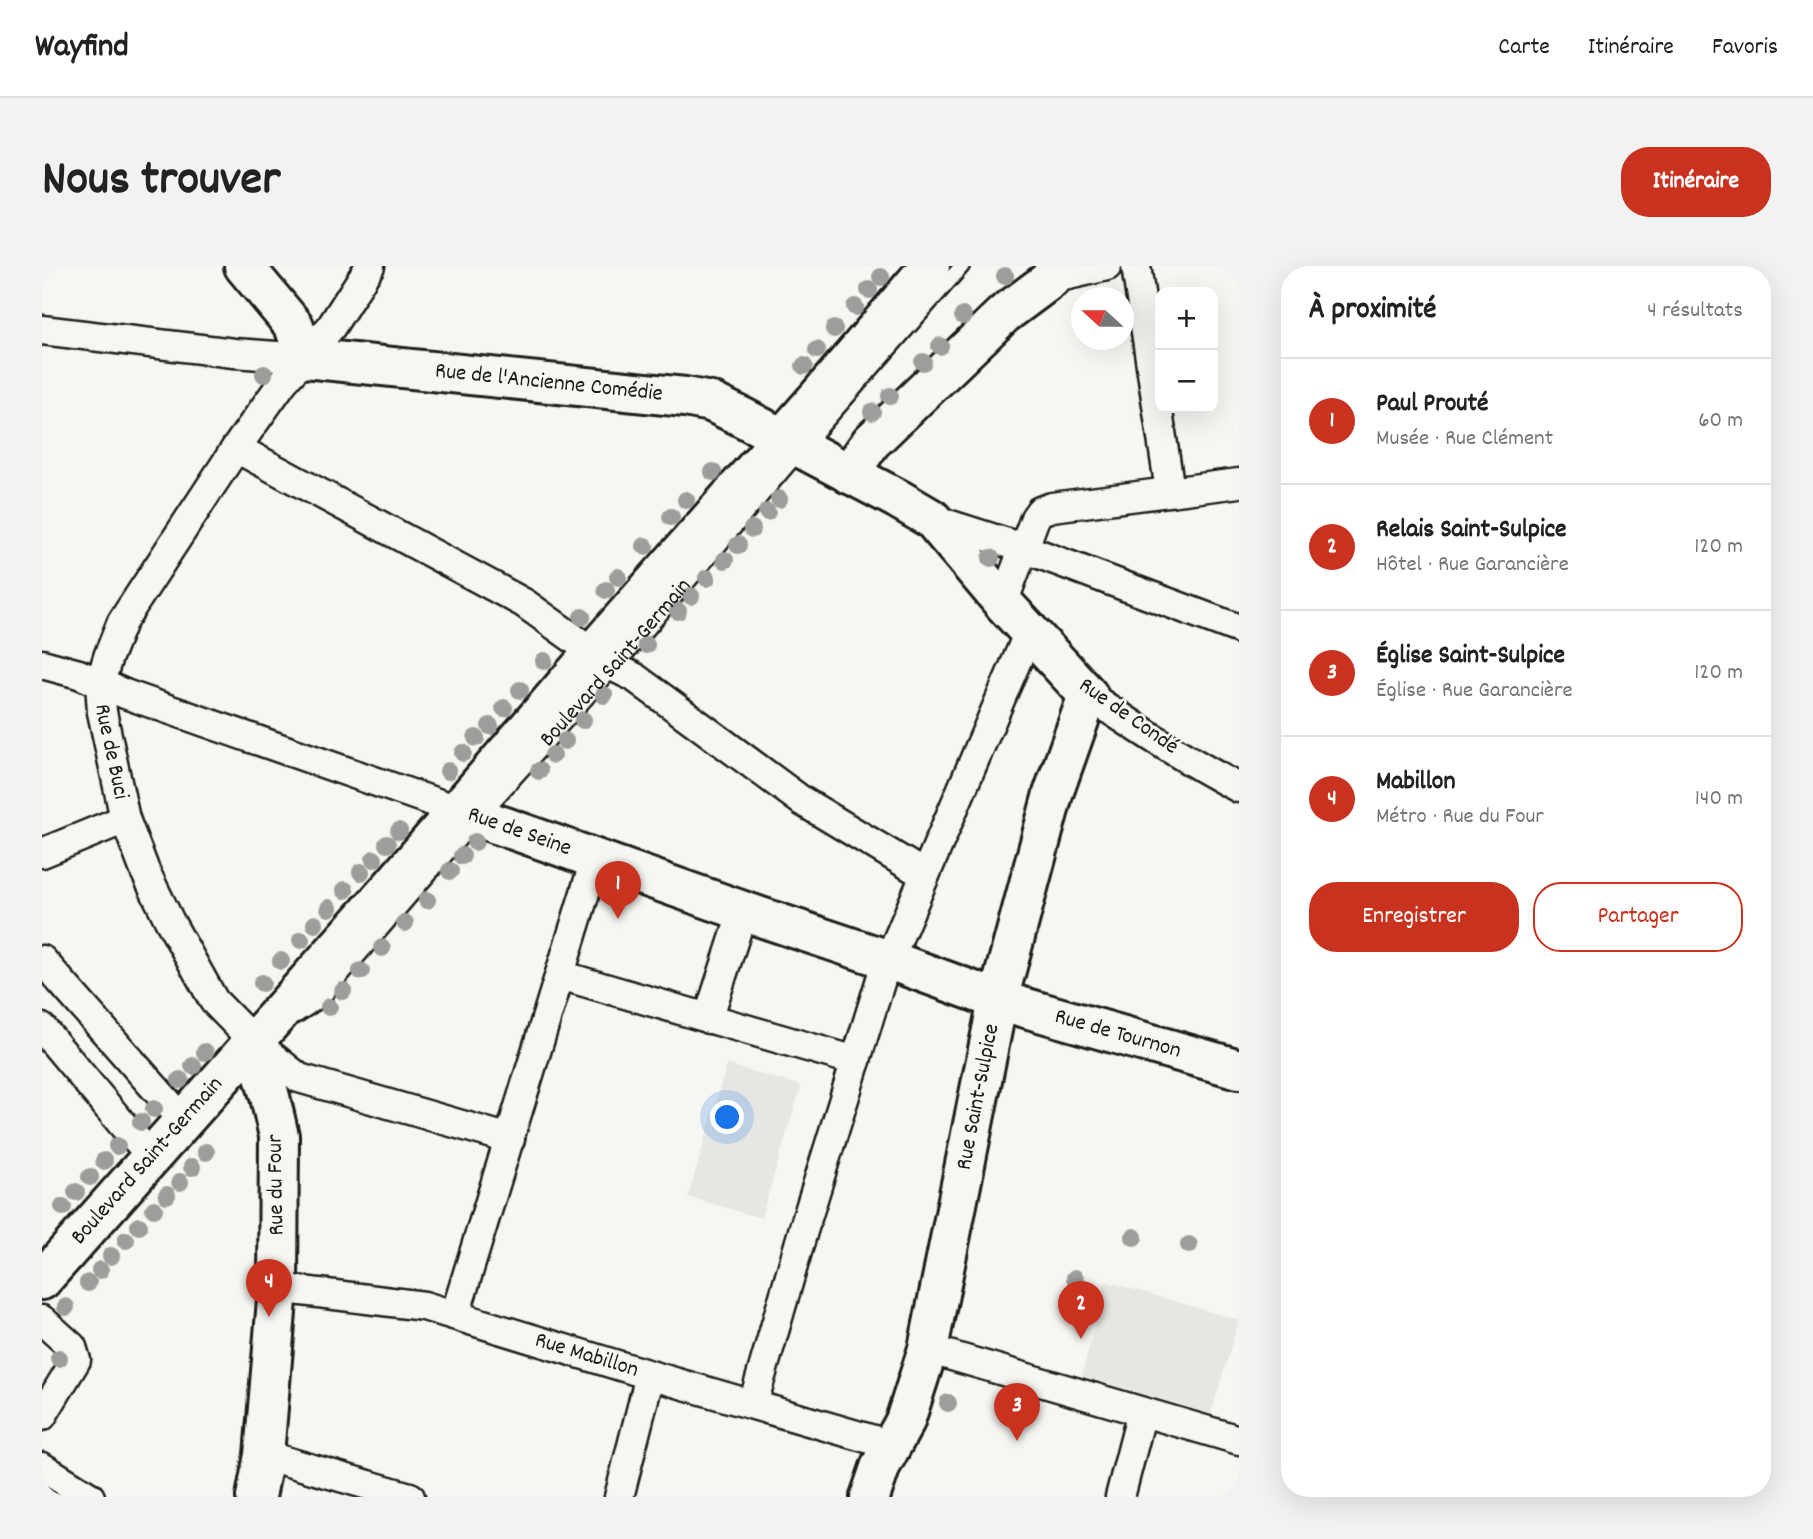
<!DOCTYPE html>
<html lang="fr">
<head>
<meta charset="utf-8">
<style>
	:root { --surface:#fff; --page:#f2f2f2; --text:#222; --muted:#767676; --line:#e0e0e0; --accent:#c8321e }
	body { margin:0; font-family:Dekko,sans-serif; background:var(--page); color:var(--text) }
	.controls { position:absolute; right:21px; top:21px; display:grid; overflow:hidden; border-radius:14px; box-shadow:0 7px 28px #0002 }
	.controls button { width:63px; height:63px; display:grid; place-items:center; padding:0; border:0; border-bottom:2px solid var(--line); background:var(--surface); color:var(--text); font:35px sans-serif }
	.compass { position:absolute; left:1029px; top:21px; width:63px; height:63px; border-radius:50%; background:var(--surface); box-shadow:0 7px 28px #0002; rotate:291deg }
	.you { position:absolute; left:686px; top:852px; width:24px; height:24px; margin:-18px; border:5px solid #fff; border-radius:50%; background:#1a73e8; box-shadow:0 0 0 10px #1a73e833 }
	.badge { display:grid; place-items:center; width:46px; height:46px; border-radius:50%; background:var(--accent); color:#fff; font-size:23px; font-weight:700 }
	.pin { position:absolute; translate:-50% -58px; filter:drop-shadow(0 2px 4px #0008) }
	.pin::after { content:''; position:absolute; top:37px; width:24px; height:21px; background:inherit; clip-path:polygon(0 0,100% 0,50% 100%) }
	.list { margin:0; padding:0; list-style:none }
	h2 { display:flex; justify-content:space-between; align-items:center; height:91px; margin:0; padding:0 28px; font-size:30px }
	h2 small { font-size:23px; font-weight:400; color:var(--muted) }
	.list li { display:grid; grid-template-columns:46px 1fr auto; gap:21px; align-items:center; box-sizing:border-box; height:126px; padding:0 28px; border-top:2px solid var(--line) }
	.list b { display:block; font-size:26px; white-space:nowrap }
	.list p { margin:0; font-size:23px; white-space:nowrap; color:var(--muted) }
	.list em { font-size:23px; font-style:normal; color:var(--muted) }
	.actions { display:flex; gap:14px; padding:21px 28px }
	.actions a { flex:1; padding:16px 0; border:2px solid var(--accent); border-radius:28px; text-align:center; font-size:24px; color:var(--accent) }
	.actions .main { background:var(--accent); color:#fff }
	.map { position:relative; flex:none; width:1197px; height:1231px; overflow:hidden; border-radius:28px }
	header { display:flex; align-items:center; gap:42px; box-sizing:border-box; height:98px; padding:0 35px; background:var(--surface); border-bottom:2px solid var(--line) }
	header strong { font-size:33px }
	nav { display:flex; gap:38px; margin-inline-start:auto; font-size:24px }
	.intro { display:flex; align-items:center; justify-content:space-between; box-sizing:border-box; height:168px; padding:0 42px }
	h1 { margin:0; font-size:49px }
	.button { padding:18px 32px; border-radius:28px; background:var(--accent); color:#fff; font-size:24px; font-weight:700 }
	main { display:flex; gap:42px; padding:0 42px }
	aside { flex:1; background:var(--surface); border-radius:28px; box-shadow:0 7px 28px #0002 }
	.map>svg:first-child { display:block }
	.built { fill:#e6e6e2 }
	.lines { fill:none; stroke-linecap:round; stroke-linejoin:round }
	.lane-casing { stroke:#1c1c1c; stroke-width:19 }
	.street-casing { stroke:#1c1c1c; stroke-width:33 }
	.secondary-casing { stroke:#1c1c1c; stroke-width:44 }
	.primary-casing { stroke:#1c1c1c; stroke-width:44 }
	.lane { stroke:#f6f6f2; stroke-width:14 }
	.street { stroke:#f6f6f2; stroke-width:28 }
	.secondary { stroke:#f6f6f2; stroke-width:38 }
	.primary { stroke:#f6f6f2; stroke-width:38 }
	.tree { fill:#9d9d9b }
	.labels { text-anchor:middle; dominant-baseline:central; stroke-width:5; stroke-linejoin:round; paint-order:stroke }
	.street-label { font-size:23px; fill:#1c1c1c; stroke:#f6f6f2 }
</style>
</head>
<body>
<header>
<strong>Wayfind</strong>
<nav><a>Carte</a><a>Itinéraire</a><a>Favoris</a></nav>
</header>
<div class="intro"><h1>Nous trouver</h1><a class="button">Itinéraire</a></div>
<main>
<div class="map">
<svg width="1197" height="1231" viewBox="0 0 1197 1231">
	<rect width="100%" height="100%" fill="#f6f6f2"/>
	<filter id="ink" filterUnits="userSpaceOnUse"><feTurbulence type="fractalNoise" baseFrequency=".0143" numOctaves="2"/><feDisplacementMap in="SourceGraphic" scale="14" xChannelSelector="R" yChannelSelector="G"/><feConvolveMatrix kernelMatrix="1 2 1 2 8 2 1 2 1" color-interpolation-filters="sRGB"/></filter>
	<g filter="url(#ink)">
		<g class="built">
			<path d="M 685,798 L 759,820 L 719,952 L 646,931 Z"/>
			<path d="M 1063,1015 L 1197,1054 L 1169,1148 L 1040,1110 Z"/>
		</g>
		<g class="lines">
			<g class="lane-casing">
				<g id="lane">
					<path id="s1" d="M 255,749 L 278,734 L 418,572 L 589,382 L 760,182 L 920,0"/>
				</g>
			</g>
			<g class="street-casing">
				<g id="street">
					<path id="s2" d="M 328,0 L 289,61 L 241,116 L 194,182 L 80,356 L 66,391 L 58,417 L 60,446 L 83,553 L 103,605 L 127,654 L 172,735 L 212,776 L 257,812 L 468,873"/>
					<path d="M 1094,0 L 1128,225"/>
					<path d="M 1009,13 L 1065,0"/>
					<path d="M 0,64 L 192,87 L 263,92"/>
					<path d="M 194,182 L 482,337 L 570,400 L 592,411 L 760,535 L 883,609"/>
					<path d="M 890,253 L 981,282 L 1197,363"/>
					<path d="M 961,337 L 993,252 L 998,245 L 1010,241 L 1197,217"/>
					<path d="M 0,398 L 37,408 L 83,428 L 415,544"/>
					<path d="M 1046,429 C 1095,462 1145,495 1197,522"/>
					<path d="M 0,587 L 83,553"/>
					<path d="M 0,694 L 141,854"/>
					<path d="M 518,709 L 814,795"/>
					<path d="M 666,753 L 701,645"/>
					<path d="M 0,762 L 81,859 L 109,889"/>
					<path id="s3" d="M 236,1022 L 382,1040 L 608,1109 L 849,1179"/>
					<path d="M 413,1049 L 553,594"/>
					<path d="M 0,1054 L 30,1081 L 34,1094 L 0,1150"/>
					<path d="M 886,1083 L 1197,1174"/>
					<path d="M 711,1138 L 761,965 L 840,710 L 987,366"/>
					<path d="M 222,1189 L 368,1231"/>
					<path d="M 0,1201 L 48,1231"/>
					<path d="M 577,1231 L 608,1109"/>
					<path d="M 1078,1231 L 1100,1146"/>
				</g>
			</g>
			<g class="secondary-casing">
				<g id="secondary">
					<path id="s4" d="M 202,0 L 252,60 L 263,92 L 643,131 L 669,136 L 698,150 L 856,233 L 890,253 L 961,337 L 1046,429 L 1011,528 L 956,734 L 886,1083 L 863,1155 L 839,1199 L 828,1231"/>
					<path d="M 807,208 L 829,176 L 962,48 L 1009,13 L 1013,0"/>
					<path id="s5" d="M 415,544 L 701,645 L 847,694 L 956,734 L 1197,803"/>
					<path d="M 212,776 L 228,831 L 237,870 L 236,1022 L 222,1189 L 214,1231"/>
				</g>
			</g>
			<g class="primary-casing">
				<g id="primary">
					<path id="s6" d="M 0,1014 L 349,621 L 567,368 L 777,130 L 888,0"/>
				</g>
			</g>
			<use href="#lane" class="lane"/>
			<use href="#street" class="street"/>
			<use href="#secondary" class="secondary"/>
			<use href="#primary" class="primary"/>
		</g>
		<g class="tree">
			<circle cx="963" cy="10" r="9"/>
			<circle cx="839" cy="11" r="9"/>
			<circle cx="827" cy="24" r="9"/>
			<circle cx="813" cy="41" r="9"/>
			<circle cx="921" cy="50" r="9"/>
			<circle cx="792" cy="63" r="9"/>
			<circle cx="898" cy="80" r="9"/>
			<circle cx="775" cy="84" r="9"/>
			<circle cx="881" cy="96" r="9"/>
			<circle cx="762" cy="100" r="9"/>
			<circle cx="222" cy="108" r="9"/>
			<circle cx="848" cy="130" r="9"/>
			<circle cx="830" cy="146" r="9"/>
			<circle cx="671" cy="206" r="9"/>
			<circle cx="737" cy="233" r="9"/>
			<circle cx="644" cy="234" r="9"/>
			<circle cx="725" cy="246" r="9"/>
			<circle cx="629" cy="251" r="9"/>
			<circle cx="710" cy="263" r="9"/>
			<circle cx="696" cy="279" r="9"/>
			<circle cx="603" cy="280" r="9"/>
			<circle cx="949" cy="292" r="9"/>
			<circle cx="683" cy="294" r="9"/>
			<circle cx="576" cy="311" r="9"/>
			<circle cx="665" cy="312" r="9"/>
			<circle cx="564" cy="324" r="9"/>
			<circle cx="649" cy="330" r="9"/>
			<circle cx="636" cy="345" r="9"/>
			<circle cx="540" cy="351" r="9"/>
			<circle cx="604" cy="379" r="9"/>
			<circle cx="502" cy="395" r="9"/>
			<circle cx="478" cy="424" r="9"/>
			<circle cx="562" cy="429" r="9"/>
			<circle cx="462" cy="442" r="9"/>
			<circle cx="541" cy="454" r="9"/>
			<circle cx="448" cy="460" r="9"/>
			<circle cx="434" cy="472" r="9"/>
			<circle cx="523" cy="475" r="9"/>
			<circle cx="421" cy="487" r="9"/>
			<circle cx="511" cy="489" r="9"/>
			<circle cx="406" cy="505" r="9"/>
			<circle cx="497" cy="505" r="9"/>
			<circle cx="357" cy="565" r="9"/>
			<circle cx="433" cy="576" r="9"/>
			<circle cx="345" cy="578" r="9"/>
			<circle cx="420" cy="590" r="9"/>
			<circle cx="332" cy="593" r="9"/>
			<circle cx="408" cy="605" r="9"/>
			<circle cx="319" cy="606" r="9"/>
			<circle cx="303" cy="624" r="9"/>
			<circle cx="385" cy="634" r="9"/>
			<circle cx="287" cy="642" r="9"/>
			<circle cx="363" cy="657" r="9"/>
			<circle cx="273" cy="658" r="9"/>
			<circle cx="259" cy="674" r="9"/>
			<circle cx="340" cy="682" r="9"/>
			<circle cx="239" cy="695" r="9"/>
			<circle cx="319" cy="705" r="9"/>
			<circle cx="220" cy="717" r="9"/>
			<circle cx="301" cy="725" r="9"/>
			<circle cx="287" cy="741" r="9"/>
			<circle cx="163" cy="786" r="9"/>
			<circle cx="151" cy="800" r="9"/>
			<circle cx="138" cy="814" r="9"/>
			<circle cx="112" cy="843" r="9"/>
			<circle cx="99" cy="856" r="9"/>
			<circle cx="75" cy="880" r="9"/>
			<circle cx="164" cy="886" r="9"/>
			<circle cx="62" cy="895" r="9"/>
			<circle cx="150" cy="901" r="9"/>
			<circle cx="48" cy="911" r="9"/>
			<circle cx="138" cy="916" r="9"/>
			<circle cx="34" cy="926" r="9"/>
			<circle cx="125" cy="929" r="9"/>
			<circle cx="21" cy="941" r="9"/>
			<circle cx="112" cy="943" r="9"/>
			<circle cx="97" cy="960" r="9"/>
			<circle cx="1092" cy="971" r="9"/>
			<circle cx="84" cy="974" r="9"/>
			<circle cx="1147" cy="979" r="9"/>
			<circle cx="69" cy="990" r="9"/>
			<circle cx="58" cy="1004" r="9"/>
			<circle cx="1033" cy="1012" r="9"/>
			<circle cx="46" cy="1017" r="9"/>
			<circle cx="24" cy="1041" r="9"/>
			<circle cx="17" cy="1092" r="9"/>
			<circle cx="906" cy="1137" r="9"/>
		</g>
	</g>
	<g class="labels">
		<g class="street-label">
			<text stroke="none"><textPath href="#s4" startOffset="357">Rue de l'Ancienne Comédie</textPath></text>
			<text stroke="none"><textPath href="#s1" startOffset="476">Boulevard Saint-Germain</textPath></text>
			<text transform="translate(1086 451) rotate(35)">Rue de Condé</text>
			<text stroke="none"><textPath href="#s2" startOffset="569">Rue de Buci</textPath></text>
			<text stroke="none"><textPath href="#s5" startOffset="66">Rue de Seine</textPath></text>
			<text stroke="none"><textPath href="#s5" startOffset="698">Rue de Tournon</textPath></text>
			<text transform="translate(937 831) rotate(-79)">Rue Saint-Sulpice</text>
			<text stroke="none"><textPath href="#s6" startOffset="159">Boulevard Saint-Germain</textPath></text>
			<text transform="translate(235 919) rotate(-91)">Rue du Four</text>
			<text stroke="none"><textPath href="#s3" startOffset="317">Rue Mabillon</textPath></text>
		</g>
	</g>
</svg>
<div class="controls">
<button>+</button>
<button>−</button>
</div>
<svg class="compass" viewBox="-18 -18 36 36"><path d="M0-13l5 13h-10z" fill="#e53935"/><path d="M0 13l5-13h-10z" fill="#767676"/></svg>
<div class="you"></div>
<div class="pin badge" style="left:576px;top:653px">1</div>
<div class="pin badge" style="left:1039px;top:1073px">2</div>
<div class="pin badge" style="left:975px;top:1175px">3</div>
<div class="pin badge" style="left:227px;top:1051px">4</div>
</div>
<aside>
<h2>À proximité<small>4 résultats</small></h2>
<ul class="list">
<li><span class="badge">1</span><div><b>Paul Prouté</b><p>Musée · Rue Clément</p></div><em>60 m</em></li>
<li><span class="badge">2</span><div><b>Relais Saint-Sulpice</b><p>Hôtel · Rue Garancière</p></div><em>120 m</em></li>
<li><span class="badge">3</span><div><b>Église Saint-Sulpice</b><p>Église · Rue Garancière</p></div><em>120 m</em></li>
<li><span class="badge">4</span><div><b>Mabillon</b><p>Métro · Rue du Four</p></div><em>140 m</em></li>
</ul>
<div class="actions"><a class="main">Enregistrer</a><a>Partager</a></div>
</aside>
</main>
</body>
</html>
